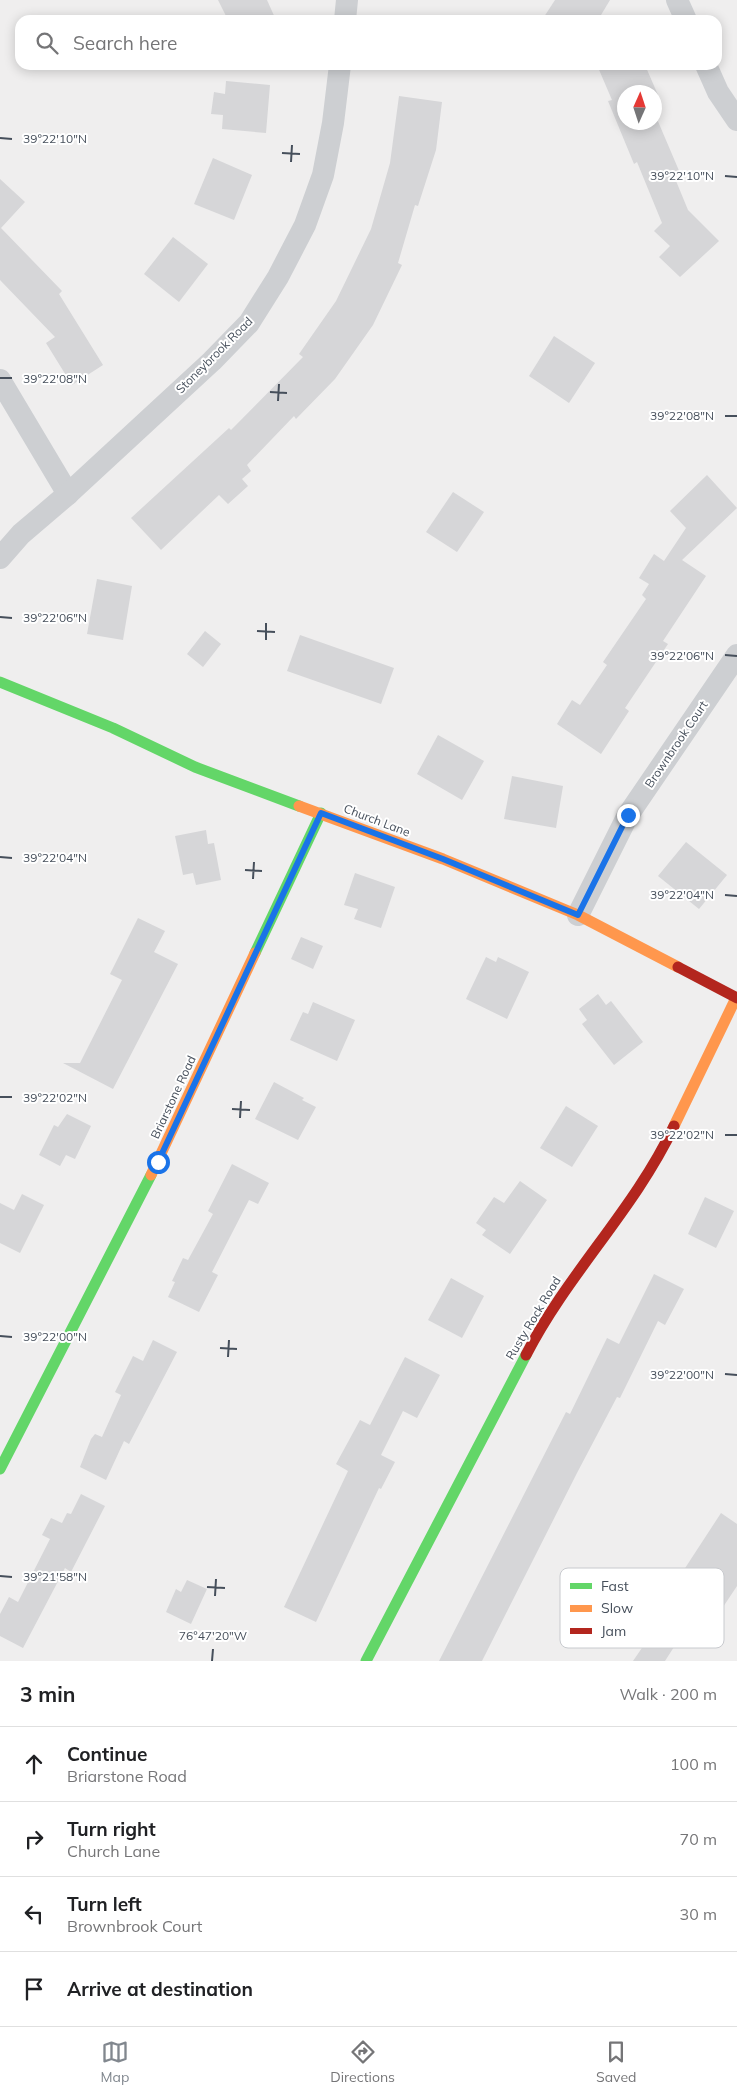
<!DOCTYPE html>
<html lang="en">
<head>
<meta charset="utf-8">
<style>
	:root { --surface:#fff; --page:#f2f2f2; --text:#202124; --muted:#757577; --line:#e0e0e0; --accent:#81878e }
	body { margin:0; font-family:Mulish,sans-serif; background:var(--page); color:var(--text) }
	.compass { position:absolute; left:617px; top:85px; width:45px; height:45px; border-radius:50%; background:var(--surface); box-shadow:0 2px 12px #0003; rotate:3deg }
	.stop { position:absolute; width:15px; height:15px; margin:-11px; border:4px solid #1a73e8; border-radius:50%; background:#fff }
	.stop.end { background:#1a73e8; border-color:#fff; box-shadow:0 1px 5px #0008 }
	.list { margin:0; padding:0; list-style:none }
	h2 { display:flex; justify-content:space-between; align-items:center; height:65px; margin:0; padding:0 20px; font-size:21px }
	h2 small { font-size:16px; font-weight:400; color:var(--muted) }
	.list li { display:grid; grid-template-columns:32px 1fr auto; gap:15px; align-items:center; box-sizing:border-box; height:75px; padding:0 20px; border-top:1px solid var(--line) }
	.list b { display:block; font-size:19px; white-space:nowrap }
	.list p { margin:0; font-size:16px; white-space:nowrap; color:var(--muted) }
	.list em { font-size:16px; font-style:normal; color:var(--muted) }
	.icon { flex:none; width:28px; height:28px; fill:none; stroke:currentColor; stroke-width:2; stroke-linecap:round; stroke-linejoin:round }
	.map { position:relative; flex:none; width:737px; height:1661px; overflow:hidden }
	.search { position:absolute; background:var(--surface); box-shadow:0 2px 12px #0003; left:15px; right:15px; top:15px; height:55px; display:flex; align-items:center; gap:12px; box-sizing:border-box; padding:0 18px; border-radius:15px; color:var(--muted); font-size:19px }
	.sheet { height:365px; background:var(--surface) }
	nav { display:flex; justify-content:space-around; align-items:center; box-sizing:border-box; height:70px; border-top:1px solid var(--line); background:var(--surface); font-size:14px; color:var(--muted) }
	nav a { display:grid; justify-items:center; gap:2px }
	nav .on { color:var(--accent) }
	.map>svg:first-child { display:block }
	.building { fill:#d6d6d8 }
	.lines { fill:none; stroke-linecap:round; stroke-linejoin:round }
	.street { stroke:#cdcfd2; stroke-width:22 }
	.fast { stroke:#63d668; stroke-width:11 }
	.slow { stroke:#ff974d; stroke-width:11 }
	.jam { stroke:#b3261e; stroke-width:11 }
	.route { stroke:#1a73e8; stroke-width:6 }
	.ticks { fill:none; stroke:#464f5b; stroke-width:2 }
	.labels { text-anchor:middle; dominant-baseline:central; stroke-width:4; stroke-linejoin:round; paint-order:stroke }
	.street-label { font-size:12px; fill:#464f5b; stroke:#fff }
	.key { fill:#fff; stroke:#c8cace; stroke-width:1 }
	.key-label { font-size:14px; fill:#464f5b }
	.ticks-label { font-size:12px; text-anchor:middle; fill:#464f5b; stroke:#fff; stroke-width:4; stroke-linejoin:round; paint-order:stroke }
</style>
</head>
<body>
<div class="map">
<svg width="737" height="1661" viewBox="0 0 737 1661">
	<rect width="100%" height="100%" fill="#efeeee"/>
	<g class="building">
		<path d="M 218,0 L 267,0 L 276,20 L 228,20 Z"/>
		<path d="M 555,0 L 610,0 L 598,20 L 542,20 Z"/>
		<path d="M 597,65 L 645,65 L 658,95 L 654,96 L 654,92 L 624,92 L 624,122 L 654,122 L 654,112 L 680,173 L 674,176 L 688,210 L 719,241 L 680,277 L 659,257 L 670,246 L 654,231 L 662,223 L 637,162 L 634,164 L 608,101 L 612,100 Z"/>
		<path d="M 226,81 L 270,85 L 266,133 L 222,129 L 223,115 L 211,114 L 214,92 L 225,94 Z"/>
		<path d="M 399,96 L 442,102 L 436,150 L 418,206 L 415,205 L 398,263 L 402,265 L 373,325 L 335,379 L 296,419 L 294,416 L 247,465 L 251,471 L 242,479 L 248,486 L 228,504 L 219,495 L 161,550 L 131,518 L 229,428 L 231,430 L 303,357 L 299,354 L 336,301 L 371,229 L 390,163 Z"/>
		<path d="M 213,158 L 252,175 L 234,220 L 194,204 Z"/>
		<path d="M 0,179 L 25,202 L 1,228 L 62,291 L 59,294 L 103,365 L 72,385 L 46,343 L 55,337 L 0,280 Z"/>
		<path d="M 173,237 L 208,264 L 179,302 L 144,274 Z"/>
		<path d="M 554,336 L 595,363 L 569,403 L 529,376 Z"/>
		<path d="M 707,475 L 737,508 L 682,560 L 706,576 L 663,641 L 668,644 L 625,708 L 629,711 L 601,754 L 557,724 L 572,700 L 580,705 L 607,665 L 603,662 L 646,599 L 642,595 L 649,584 L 639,578 L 654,554 L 664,561 L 686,528 L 670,511 Z"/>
		<path d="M 453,492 L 484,512 L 457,552 L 426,532 Z"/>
		<path d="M 97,579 L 132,586 L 123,640 L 87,634 Z"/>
		<path d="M 205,631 L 221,644 L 203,667 L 187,654 Z"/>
		<path d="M 300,635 L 394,668 L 381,704 L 287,671 Z"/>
		<path d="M 438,735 L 484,761 L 462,800 L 417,774 Z"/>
		<path d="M 512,776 L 563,786 L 556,828 L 504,819 Z"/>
		<path d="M 206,830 L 208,844 L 214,843 L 221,880 L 196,885 L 193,873 L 183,875 L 175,836 Z"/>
		<path d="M 686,842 L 727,875 L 699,909 L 658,876 Z"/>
		<path d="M 355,873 L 395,887 L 381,928 L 354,919 L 358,909 L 344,905 Z"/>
		<path d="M 138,918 L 165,931 L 154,952 L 178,964 L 113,1089 L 63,1063 L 80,1063 L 122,980 L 110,974 Z"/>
		<path d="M 301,937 L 323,946 L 313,969 L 291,959 Z"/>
		<path d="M 486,957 L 496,962 L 498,957 L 529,972 L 507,1019 L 466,999 Z"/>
		<path d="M 598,994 L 606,1005 L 611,1001 L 643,1042 L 614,1065 L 582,1024 L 587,1020 L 579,1009 Z"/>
		<path d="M 313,1002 L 355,1020 L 337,1061 L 290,1040 L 303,1012 L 308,1014 Z"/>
		<path d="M 274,1082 L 304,1098 L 302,1100 L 316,1107 L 298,1140 L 255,1119 Z"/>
		<path d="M 566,1106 L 598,1126 L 572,1167 L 540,1148 Z"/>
		<path d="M 67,1114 L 91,1126 L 75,1159 L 66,1155 L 60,1166 L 39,1155 L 54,1125 L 58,1127 Z"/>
		<path d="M 232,1164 L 269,1183 L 258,1204 L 249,1200 L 212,1272 L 218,1275 L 199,1312 L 168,1297 L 175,1282 L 172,1281 L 183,1258 L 188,1260 L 213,1214 L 208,1211 Z"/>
		<path d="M 520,1181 L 547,1200 L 510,1254 L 482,1235 L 486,1230 L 476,1223 L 494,1197 L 504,1203 Z"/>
		<path d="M 22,1194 L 44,1205 L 20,1253 L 0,1243 L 0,1203 L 14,1210 Z"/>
		<path d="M 705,1197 L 734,1211 L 716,1248 L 688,1234 Z"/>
		<path d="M 654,1274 L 684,1289 L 665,1325 L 658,1321 L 620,1398 L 617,1397 L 577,1473 L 482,1661 L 439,1661 L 566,1412 L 570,1414 L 607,1338 L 619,1344 Z"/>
		<path d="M 451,1278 L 484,1296 L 462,1338 L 428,1320 Z"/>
		<path d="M 153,1340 L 177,1352 L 129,1444 L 124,1441 L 106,1480 L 80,1467 L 91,1439 L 95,1434 L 102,1437 L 121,1395 L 115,1392 L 133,1356 L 143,1361 Z"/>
		<path d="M 405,1357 L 440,1375 L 417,1418 L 403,1411 L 381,1455 L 395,1462 L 381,1489 L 379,1488 L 316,1622 L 284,1607 L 348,1471 L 336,1464 L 360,1420 L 370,1425 Z"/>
		<path d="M 81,1494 L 105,1506 L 71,1572 L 65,1568 L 23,1648 L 0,1636 L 0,1614 L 9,1597 L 18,1602 L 50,1539 L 42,1535 L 51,1518 L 62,1523 L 67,1513 L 71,1514 Z"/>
		<path d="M 721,1513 L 737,1524 L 737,1586 L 713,1622 L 697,1611 L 665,1661 L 633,1661 L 668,1610 L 661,1605 Z"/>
		<path d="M 187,1580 L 207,1589 L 191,1624 L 166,1612 L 176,1589 L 181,1592 Z"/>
	</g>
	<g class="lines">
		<g class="street">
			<path d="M 677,0 L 686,20"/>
			<path d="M 345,20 L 347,0"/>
			<path d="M 706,65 L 718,92 L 737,120"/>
			<path d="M 0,380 L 68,494"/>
			<path d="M 0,558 L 21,534 L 68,494 L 212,361 L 249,323 L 278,277 L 305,225 L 323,175 L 333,123 L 340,65"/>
			<path d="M 578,915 L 628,815 L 737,655"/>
		</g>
		<g class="fast">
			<path d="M 0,682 L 113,728 L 195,767 L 299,806"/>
			<path d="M 255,953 L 321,813"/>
			<path d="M 0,1469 L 151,1175"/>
			<path d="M 366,1661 L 526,1355"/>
		</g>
		<g class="slow">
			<path d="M 299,806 L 443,859 L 578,915 L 678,967"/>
			<path d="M 674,1126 L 736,998"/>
			<path d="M 151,1175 L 255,953"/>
		</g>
		<g class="jam">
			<path d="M 678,967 L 737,998"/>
			<path d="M 526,1355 C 568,1273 634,1210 674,1126"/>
		</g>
	</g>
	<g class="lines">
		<path class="route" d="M 158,1162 L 321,813 L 443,859 L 578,915 L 628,815"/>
	</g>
	<path class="ticks" d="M 0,138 L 12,139M 282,153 L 300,154M 291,162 L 292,145M 725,176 L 737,177M 0,378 L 12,378M 270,392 L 287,393M 278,401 L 279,384M 725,416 L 737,416M 0,617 L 12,618M 257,631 L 275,632M 266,640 L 266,623M 725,655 L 737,656M 0,857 L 12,858M 245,870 L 262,871M 253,879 L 254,862M 725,895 L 737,896M 0,1097 L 12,1097M 232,1109 L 250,1110M 240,1118 L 241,1101M 725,1135 L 737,1135M 0,1336 L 12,1337M 220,1348 L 237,1349M 228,1357 L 229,1340M 725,1374 L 737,1375M 0,1576 L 12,1577M 207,1587 L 225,1588M 215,1596 L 216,1579M 212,1661 L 213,1649"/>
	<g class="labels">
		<g class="street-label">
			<text transform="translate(214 355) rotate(-45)">Stoneybrook Road</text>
			<text transform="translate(676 744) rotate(-56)">Brownbrook Court</text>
			<text transform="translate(377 820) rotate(21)">Church Lane</text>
			<text transform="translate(173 1097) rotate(-65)">Briarstone Road</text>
			<text transform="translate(533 1318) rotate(-59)">Rusty Rock Road</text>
		</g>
	</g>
	<rect x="560" y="1568" width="164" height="80" rx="8" class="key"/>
	<rect x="570" y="1583" width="22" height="6" fill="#63d668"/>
	<rect x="570" y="1605" width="22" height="7" fill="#ff974d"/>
	<rect x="570" y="1628" width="22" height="6" fill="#b3261e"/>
	<g class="key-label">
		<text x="601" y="1591">Fast</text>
		<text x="601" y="1613">Slow</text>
		<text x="601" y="1636">Jam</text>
	</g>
	<g class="ticks-label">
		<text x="55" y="143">39°22'10"N</text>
		<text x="682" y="180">39°22'10"N</text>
		<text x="55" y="383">39°22'08"N</text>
		<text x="682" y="420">39°22'08"N</text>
		<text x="55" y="622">39°22'06"N</text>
		<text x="682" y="660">39°22'06"N</text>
		<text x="55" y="862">39°22'04"N</text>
		<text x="682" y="899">39°22'04"N</text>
		<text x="55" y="1102">39°22'02"N</text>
		<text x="682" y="1139">39°22'02"N</text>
		<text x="55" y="1341">39°22'00"N</text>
		<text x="682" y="1379">39°22'00"N</text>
		<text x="55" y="1581">39°21'58"N</text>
		<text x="213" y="1640">76°47'20"W</text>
	</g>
</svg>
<svg class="compass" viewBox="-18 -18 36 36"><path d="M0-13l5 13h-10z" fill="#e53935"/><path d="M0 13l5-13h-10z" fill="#757577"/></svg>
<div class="stop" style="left:158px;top:1162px"></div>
<div class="stop end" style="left:628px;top:815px"></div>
<div class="search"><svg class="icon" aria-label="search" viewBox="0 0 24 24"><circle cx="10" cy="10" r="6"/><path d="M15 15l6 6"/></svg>Search here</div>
</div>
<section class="sheet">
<h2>3 min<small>Walk · 200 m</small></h2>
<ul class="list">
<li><svg class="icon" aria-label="ahead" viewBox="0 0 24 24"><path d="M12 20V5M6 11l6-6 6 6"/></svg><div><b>Continue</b><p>Briarstone Road</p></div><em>100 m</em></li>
<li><svg class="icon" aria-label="right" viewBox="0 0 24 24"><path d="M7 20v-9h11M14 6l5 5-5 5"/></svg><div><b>Turn right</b><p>Church Lane</p></div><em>70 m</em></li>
<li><svg class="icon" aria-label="left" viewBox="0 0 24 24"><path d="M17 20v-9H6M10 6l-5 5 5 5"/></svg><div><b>Turn left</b><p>Brownbrook Court</p></div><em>30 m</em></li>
<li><svg class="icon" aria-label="arrive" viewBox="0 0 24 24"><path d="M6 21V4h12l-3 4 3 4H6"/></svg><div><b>Arrive at destination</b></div></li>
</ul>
</section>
<nav>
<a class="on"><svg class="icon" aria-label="map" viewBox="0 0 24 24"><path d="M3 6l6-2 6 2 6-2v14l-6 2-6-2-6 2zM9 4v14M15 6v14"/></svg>Map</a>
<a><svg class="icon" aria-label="directions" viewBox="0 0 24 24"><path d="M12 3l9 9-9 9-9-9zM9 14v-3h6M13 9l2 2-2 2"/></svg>Directions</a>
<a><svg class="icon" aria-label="saved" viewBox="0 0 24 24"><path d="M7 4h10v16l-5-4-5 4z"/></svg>Saved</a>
</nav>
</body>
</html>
